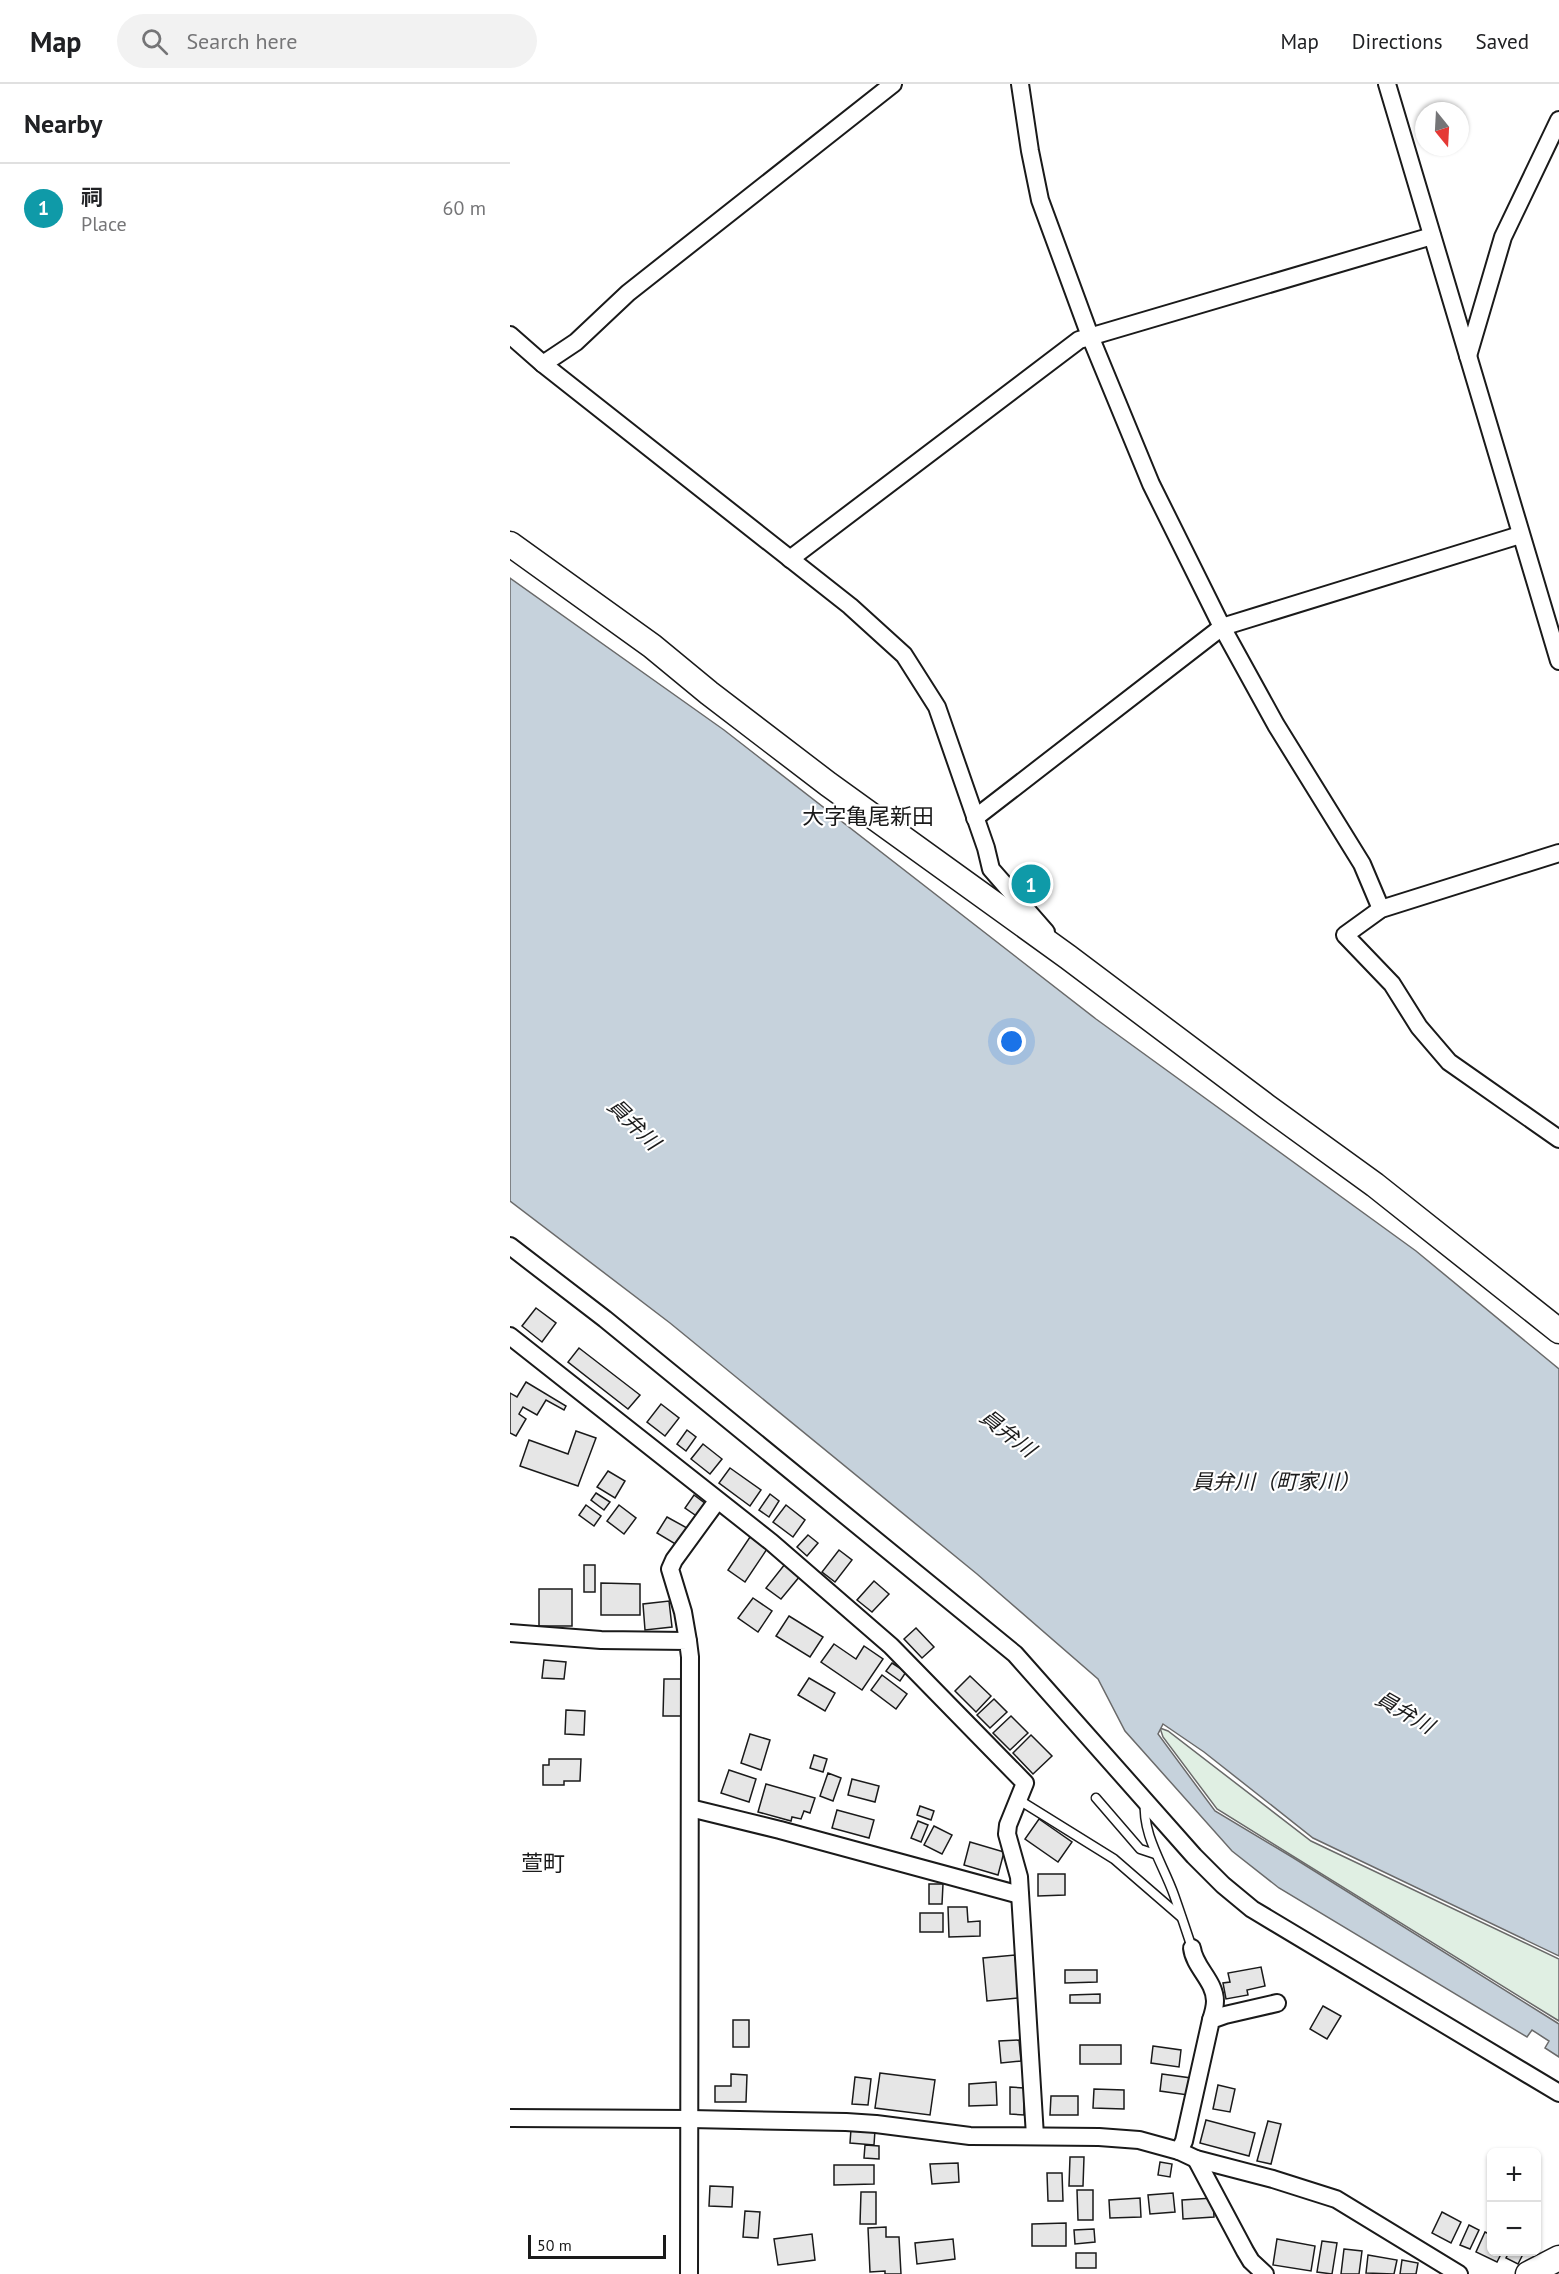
<!DOCTYPE html>
<html lang="en">
<head>
<meta charset="utf-8">
<style>
	:root { --surface:#fff; --page:#f2f2f2; --text:#202124; --muted:#757577; --line:#e0e0e0; --accent:#2563eb }
	body { margin:0; font-family:"PT Sans","Noto Sans JP",sans-serif; background:var(--page); color:var(--text) }
	.controls { position:absolute; right:18px; bottom:18px; display:grid; overflow:hidden; border-radius:9px; box-shadow:0 2px 4px #0004 }
	.controls button { width:54px; height:54px; display:grid; place-items:center; padding:0; border:0; border-bottom:2px solid var(--line); background:var(--surface); color:var(--text); font:30px sans-serif }
	.compass { position:absolute; left:905px; top:18px; width:54px; height:54px; border-radius:50%; background:var(--surface); box-shadow:0 2px 4px #0004; rotate:162deg }
	.scale { position:absolute; left:18px; bottom:15px; width:138px; box-sizing:border-box; padding-left:6px; border:3px solid #1a1a1a; border-top:0; font-size:16px; line-height:21px; white-space:nowrap; color:#1a1a1a; -webkit-text-stroke:4px #fff; paint-order:stroke }
	.you { position:absolute; left:502px; top:958px; width:21px; height:21px; margin:-15px; border:4px solid #fff; border-radius:50%; background:#1a73e8; box-shadow:0 0 0 9px #1a73e833 }
	.badge { display:grid; place-items:center; width:39px; height:39px; border-radius:50%; background:var(--accent); color:#fff; font-size:20px; font-weight:700 }
	.pin { position:absolute; translate:-50% -50%; border:3px solid #fff; box-shadow:0 2px 6px #0006 }
	.list { margin:0; padding:0; list-style:none }
	h2 { display:flex; justify-content:space-between; align-items:center; height:78px; margin:0; padding:0 24px; font-size:26px }
	h2 small { font-size:20px; font-weight:400; color:var(--muted) }
	.list li { display:grid; grid-template-columns:39px 1fr auto; gap:18px; align-items:center; box-sizing:border-box; height:90px; padding:0 24px; border-top:2px solid var(--line) }
	.list b { display:block; font-size:22px; white-space:nowrap }
	.list p { margin:0; font-size:20px; white-space:nowrap; color:var(--muted) }
	.list em { font-size:20px; font-style:normal; color:var(--muted) }
	.icon { flex:none; width:33px; height:33px; fill:none; stroke:currentColor; stroke-width:2; stroke-linecap:round; stroke-linejoin:round }
	.map { position:relative; flex:none; width:1049px; height:2190px; overflow:hidden }
	header { display:flex; align-items:center; gap:36px; box-sizing:border-box; height:84px; padding:0 30px; background:var(--surface); border-bottom:2px solid var(--line) }
	header strong { font-size:28px }
	nav { display:flex; gap:33px; margin-inline-start:auto; font-size:21px }
	.search { width:420px; height:54px; background:var(--page); display:flex; align-items:center; gap:15px; box-sizing:border-box; padding:0 21px; border-radius:33px; color:var(--muted); font-size:22px }
	main { display:flex }
	aside { flex:1; background:var(--surface) }
	.map>svg:first-child { display:block }
	.green { fill:#e0efe3; stroke:#6a6a6a; stroke-width:1.5 }
	.water { fill:#c6d2dc; stroke:#6a6a6a; stroke-width:1.5 }
	.building { fill:#e6e6e6; stroke:#1a1a1a; stroke-width:1.5 }
	.lines { fill:none; stroke-linecap:round; stroke-linejoin:round }
	.lane-casing { stroke:#1a1a1a; stroke-width:11 }
	.street-casing { stroke:#1a1a1a; stroke-width:20 }
	.secondary-casing { stroke:#1a1a1a; stroke-width:27 }
	.lane { stroke:#fff; stroke-width:8 }
	.street { stroke:#fff; stroke-width:16 }
	.secondary { stroke:#fff; stroke-width:24 }
	.labels { text-anchor:middle; dominant-baseline:central; stroke-width:4.5; stroke-linejoin:round; paint-order:stroke }
	.water-label { font-size:21px; font-style:italic; fill:#1a1a1a; stroke:#fff }
	.quarter-label { font-size:22px; fill:#1a1a1a; stroke:#fff }
</style>
</head>
<body>
<header>
<strong>Map</strong>
<div class="search"><svg class="icon" aria-label="search" viewBox="0 0 24 24"><circle cx="10" cy="10" r="6"/><path d="M15 15l6 6"/></svg>Search here</div>
<nav><a>Map</a><a>Directions</a><a>Saved</a></nav>
</header>
<main>
<aside>
<h2>Nearby<small></small></h2>
<ul class="list">
<li><span class="badge" style="background:#0f9aa8">1</span><div><b>祠</b><p>Place</p></div><em>60 m</em></li>
</ul>
</aside>
<div class="map">
<svg width="1049" height="2190" viewBox="0 0 1049 2190">
	<rect width="100%" height="100%" fill="#fff"/>
	<path class="green" d="M 650,1644 L 658,1647 L 801,1757 L 1049,1875 L 1049,1937 L 707,1725 L 653,1653 Z"/>
	<path class="water" d="M 0,494 L 214,646 L 586,935 L 906,1167 L 1049,1285 L 1049,1872 L 803,1754 L 694,1668 L 653,1640 L 648,1650 L 705,1727 L 782,1773 L 1049,1940 L 1049,1973 L 1035,1964 L 1039,1957 L 1022,1946 L 1017,1953 L 769,1804 L 722,1767 L 615,1647 L 588,1595 L 467,1490 L 160,1239 L 0,1117 Z"/>
	<g class="building">
		<path d="M 26,1224 L 46,1239 L 32,1258 L 12,1242 Z"/>
		<path d="M 69,1264 L 130,1311 L 118,1325 L 58,1278 Z"/>
		<path d="M 16,1298 L 56,1322 L 54,1326 L 36,1316 L 27,1331 L 13,1323 L 9,1330 L 16,1335 L 6,1352 L 0,1349 L 0,1309 L 7,1313 Z"/>
		<path d="M 151,1320 L 169,1334 L 155,1352 L 137,1338 Z"/>
		<path d="M 177,1346 L 186,1353 L 176,1367 L 167,1360 Z"/>
		<path d="M 66,1347 L 86,1354 L 68,1402 L 10,1382 L 19,1356 L 58,1370 Z"/>
		<path d="M 193,1360 L 212,1375 L 200,1390 L 181,1375 Z"/>
		<path d="M 220,1384 L 251,1406 L 240,1422 L 209,1399 Z"/>
		<path d="M 98,1387 L 115,1397 L 105,1414 L 87,1403 Z"/>
		<path d="M 86,1409 L 100,1418 L 94,1426 L 81,1416 Z"/>
		<path d="M 260,1410 L 269,1417 L 259,1433 L 249,1426 Z"/>
		<path d="M 184,1411 L 196,1420 L 188,1433 L 175,1424 Z"/>
		<path d="M 76,1421 L 91,1432 L 84,1442 L 69,1431 Z"/>
		<path d="M 109,1421 L 126,1434 L 114,1450 L 97,1437 Z"/>
		<path d="M 276,1421 L 295,1436 L 283,1453 L 263,1438 Z"/>
		<path d="M 157,1433 L 177,1444 L 167,1461 L 147,1449 Z"/>
		<path d="M 298,1451 L 308,1459 L 297,1472 L 287,1463 Z"/>
		<path d="M 240,1453 L 257,1465 L 235,1498 L 218,1486 Z"/>
		<path d="M 329,1466 L 342,1476 L 325,1498 L 312,1488 Z"/>
		<path d="M 275,1480 L 290,1492 L 271,1515 L 256,1504 Z"/>
		<rect x="74" y="1481" width="11" height="27"/>
		<path d="M 364,1497 L 379,1510 L 362,1528 L 347,1516 Z"/>
		<path d="M 91,1499 L 130,1500 L 130,1531 L 91,1531 Z"/>
		<rect x="29" y="1505" width="33" height="37"/>
		<path d="M 243,1514 L 262,1527 L 248,1548 L 228,1534 Z"/>
		<path d="M 159,1517 L 162,1543 L 135,1546 L 133,1520 Z"/>
		<path d="M 279,1532 L 313,1553 L 300,1573 L 266,1552 Z"/>
		<path d="M 406,1544 L 424,1563 L 412,1574 L 394,1555 Z"/>
		<path d="M 324,1560 L 346,1575 L 354,1562 L 373,1575 L 352,1606 L 311,1578 Z"/>
		<path d="M 34,1576 L 56,1578 L 54,1595 L 32,1594 Z"/>
		<path d="M 382,1579 L 396,1588 L 390,1597 L 376,1587 Z"/>
		<path d="M 372,1591 L 397,1610 L 386,1625 L 361,1606 Z"/>
		<path d="M 460,1592 L 481,1612 L 466,1628 L 445,1607 Z"/>
		<path d="M 299,1594 L 325,1609 L 315,1627 L 288,1611 Z"/>
		<path d="M 154,1595 L 174,1595 L 173,1632 L 153,1632 Z"/>
		<path d="M 484,1615 L 497,1628 L 480,1644 L 467,1631 Z"/>
		<path d="M 56,1626 L 75,1627 L 74,1651 L 55,1650 Z"/>
		<path d="M 501,1632 L 518,1649 L 500,1666 L 483,1649 Z"/>
		<path d="M 240,1650 L 260,1656 L 251,1686 L 231,1679 Z"/>
		<path d="M 521,1651 L 542,1672 L 523,1690 L 503,1669 Z"/>
		<path d="M 304,1671 L 317,1675 L 313,1688 L 300,1684 Z"/>
		<path d="M 39,1675 L 71,1675 L 70,1697 L 54,1697 L 54,1701 L 33,1701 L 33,1681 L 39,1681 Z"/>
		<path d="M 219,1686 L 246,1695 L 239,1718 L 211,1709 Z"/>
		<path d="M 318,1689 L 331,1694 L 323,1717 L 310,1712 Z"/>
		<path d="M 342,1695 L 369,1702 L 365,1718 L 338,1711 Z"/>
		<path d="M 256,1700 L 305,1714 L 300,1729 L 294,1727 L 291,1735 L 282,1733 L 281,1737 L 248,1728 Z"/>
		<path d="M 410,1722 L 424,1727 L 421,1736 L 407,1731 Z"/>
		<path d="M 327,1726 L 364,1736 L 359,1754 L 322,1744 Z"/>
		<path d="M 529,1735 L 562,1758 L 548,1778 L 515,1755 Z"/>
		<path d="M 408,1737 L 418,1741 L 411,1758 L 401,1754 Z"/>
		<path d="M 424,1742 L 442,1751 L 432,1770 L 414,1761 Z"/>
		<path d="M 460,1758 L 494,1768 L 488,1791 L 454,1781 Z"/>
		<path d="M 528,1790 L 555,1790 L 555,1811 L 528,1812 Z"/>
		<path d="M 419,1800 L 433,1800 L 432,1820 L 419,1820 Z"/>
		<path d="M 438,1823 L 457,1823 L 458,1838 L 470,1837 L 470,1852 L 439,1853 Z"/>
		<rect x="410" y="1829" width="23" height="19"/>
		<path d="M 505,1871 L 509,1914 L 477,1917 L 473,1874 Z"/>
		<path d="M 751,1883 L 755,1902 L 737,1906 L 738,1911 L 716,1915 L 713,1899 L 720,1898 L 718,1889 Z"/>
		<path d="M 555,1886 L 587,1886 L 587,1898 L 555,1899 Z"/>
		<path d="M 590,1910 L 590,1919 L 560,1919 L 560,1911 Z"/>
		<path d="M 813,1922 L 831,1932 L 817,1955 L 800,1945 Z"/>
		<rect x="223" y="1936" width="16" height="27"/>
		<path d="M 509,1956 L 511,1977 L 491,1979 L 489,1957 Z"/>
		<rect x="570" y="1961" width="41" height="19"/>
		<path d="M 643,1962 L 671,1966 L 669,1983 L 641,1979 Z"/>
		<path d="M 370,1989 L 425,1996 L 420,2031 L 365,2024 Z"/>
		<path d="M 221,1990 L 237,1991 L 236,2018 L 205,2018 L 205,2002 L 221,2002 Z"/>
		<path d="M 652,1990 L 681,1994 L 678,2011 L 650,2007 Z"/>
		<path d="M 345,1993 L 361,1995 L 358,2021 L 342,2020 Z"/>
		<path d="M 486,1998 L 487,2021 L 459,2022 L 459,2000 Z"/>
		<path d="M 708,2001 L 725,2005 L 720,2028 L 703,2025 Z"/>
		<path d="M 500,2003 L 514,2004 L 514,2031 L 500,2030 Z"/>
		<path d="M 584,2005 L 614,2006 L 614,2025 L 583,2024 Z"/>
		<path d="M 541,2012 L 568,2012 L 568,2031 L 540,2031 Z"/>
		<path d="M 696,2036 L 745,2049 L 739,2072 L 690,2059 Z"/>
		<path d="M 758,2037 L 771,2040 L 761,2080 L 747,2077 Z"/>
		<path d="M 341,2045 L 365,2046 L 364,2061 L 340,2059 Z"/>
		<path d="M 355,2061 L 369,2062 L 369,2075 L 354,2074 Z"/>
		<path d="M 560,2073 L 574,2073 L 573,2102 L 559,2102 Z"/>
		<path d="M 650,2078 L 662,2080 L 660,2093 L 648,2091 Z"/>
		<path d="M 448,2079 L 449,2098 L 422,2100 L 420,2080 Z"/>
		<path d="M 324,2081 L 364,2081 L 364,2100 L 324,2101 Z"/>
		<path d="M 537,2089 L 552,2089 L 553,2117 L 538,2117 Z"/>
		<path d="M 200,2102 L 223,2103 L 222,2123 L 199,2122 Z"/>
		<path d="M 567,2106 L 583,2106 L 583,2136 L 568,2136 Z"/>
		<path d="M 351,2108 L 366,2108 L 366,2140 L 350,2140 Z"/>
		<path d="M 663,2109 L 665,2128 L 640,2130 L 638,2111 Z"/>
		<path d="M 630,2114 L 631,2133 L 600,2134 L 599,2116 Z"/>
		<path d="M 703,2114 L 704,2133 L 673,2135 L 672,2116 Z"/>
		<path d="M 235,2127 L 250,2128 L 248,2154 L 233,2153 Z"/>
		<path d="M 932,2128 L 951,2138 L 941,2159 L 922,2149 Z"/>
		<path d="M 556,2139 L 556,2162 L 522,2162 L 522,2140 Z"/>
		<path d="M 959,2141 L 969,2146 L 960,2165 L 950,2161 Z"/>
		<path d="M 376,2143 L 376,2153 L 389,2153 L 391,2190 L 375,2190 L 375,2187 L 360,2188 L 358,2144 Z"/>
		<path d="M 584,2145 L 585,2158 L 565,2160 L 564,2146 Z"/>
		<path d="M 975,2148 L 981,2151 L 981,2168 L 992,2168 L 987,2178 L 966,2168 Z"/>
		<path d="M 302,2150 L 305,2176 L 268,2181 L 264,2155 Z"/>
		<path d="M 443,2155 L 445,2175 L 407,2180 L 405,2159 Z"/>
		<path d="M 767,2155 L 805,2162 L 801,2187 L 763,2181 Z"/>
		<path d="M 812,2157 L 827,2159 L 822,2190 L 807,2188 Z"/>
		<path d="M 834,2165 L 852,2167 L 849,2190 L 831,2190 Z"/>
		<path d="M 999,2168 L 1014,2168 L 1008,2180 L 996,2174 Z"/>
		<rect x="566" y="2169" width="20" height="15"/>
		<path d="M 858,2171 L 887,2176 L 884,2190 L 856,2189 Z"/>
		<path d="M 892,2176 L 908,2179 L 906,2190 L 890,2190 Z"/>
	</g>
	<g class="lines">
		<g class="lane-casing">
			<g id="lane">
				<path d="M 586,1714 L 630,1765 L 645,1770"/>
				<path d="M 509,1716 L 604,1775 L 671,1833"/>
				<path d="M 635,1717 C 632,1751 653,1780 664,1811 C 670,1828 676,1846 682,1864"/>
			</g>
		</g>
		<g class="street-casing">
			<g id="street">
				<path d="M 510,0 L 520,67 L 530,116 L 580,252 L 641,400 L 712,543 L 766,641 L 852,780 L 871,825"/>
				<path d="M 877,0 L 1049,577"/>
				<path d="M 0,251 L 33,280 L 340,522 L 394,571 L 427,623 L 476,764 L 481,785 L 536,848"/>
				<path d="M 958,272 L 993,153 L 1049,36"/>
				<path d="M 33,280 L 66,258 L 118,209 L 383,0"/>
				<path d="M 280,475 L 569,256 L 922,152"/>
				<path d="M 465,734 L 712,543 L 1010,451"/>
				<path d="M 1049,769 L 871,825 L 835,851 L 882,900 L 909,943 L 939,978 L 1049,1055"/>
				<path d="M 0,1162 L 95,1235 L 505,1570 L 684,1772 L 713,1801 L 742,1825 L 1049,2009"/>
				<path d="M 0,1252 L 261,1458 L 381,1562 L 515,1699 L 498,1741 L 497,1750 L 509,1793 L 525,2052"/>
				<path d="M 0,1549 L 91,1556 L 178,1557 L 180,1573 L 179,2190"/>
				<path d="M 178,1557 L 173,1528 L 160,1485 L 164,1476 L 207,1417"/>
				<path d="M 180,1724 L 270,1746 L 510,1811"/>
				<path d="M 682,1864 C 684,1883 705,1897 705,1917 C 705,1923 703,1930 701,1936"/>
				<path d="M 0,2034 L 180,2035 L 336,2038 L 366,2040 L 460,2052 L 589,2053 L 629,2056 L 669,2067 L 686,2075 L 763,2095 L 826,2115 L 949,2190"/>
				<path d="M 669,2067 L 674,2057 L 701,1936 L 715,1931 L 767,1919"/>
				<path d="M 686,2075 L 735,2167 L 741,2177 L 755,2190"/>
			</g>
		</g>
		<g class="secondary-casing">
			<g id="secondary">
				<path d="M 0,460 L 142,562 L 199,609 L 318,700 L 558,873 L 756,1022 L 865,1101 L 1049,1247"/>
				<path d="M 1018,2190 L 1049,2174"/>
			</g>
		</g>
		<use href="#lane" class="lane"/>
		<use href="#street" class="street"/>
		<use href="#secondary" class="secondary"/>
	</g>
	<g class="labels">
		<g class="water-label">
			<text transform="translate(124 1040) rotate(44)">員弁川</text>
			<text transform="translate(498 1349) rotate(38)">員弁川</text>
			<text x="766" y="1397">員弁川（町家川）</text>
			<text transform="translate(895 1628) rotate(30)">員弁川</text>
		</g>
		<g class="quarter-label">
			<text x="358" y="732">大字亀尾新田</text>
			<text x="33" y="1779">萱町</text>
		</g>
	</g>
</svg>
<div class="controls">
<button>+</button>
<button>−</button>
</div>
<svg class="compass" viewBox="-18 -18 36 36"><path d="M0-13l5 13h-10z" fill="#e53935"/><path d="M0 13l5-13h-10z" fill="#757577"/></svg>
<div class="scale">50 m</div>
<div class="you"></div>
<div class="pin badge" style="left:521px;top:800px;background:#0f9aa8">1</div>
</div>
</main>
</body>
</html>
